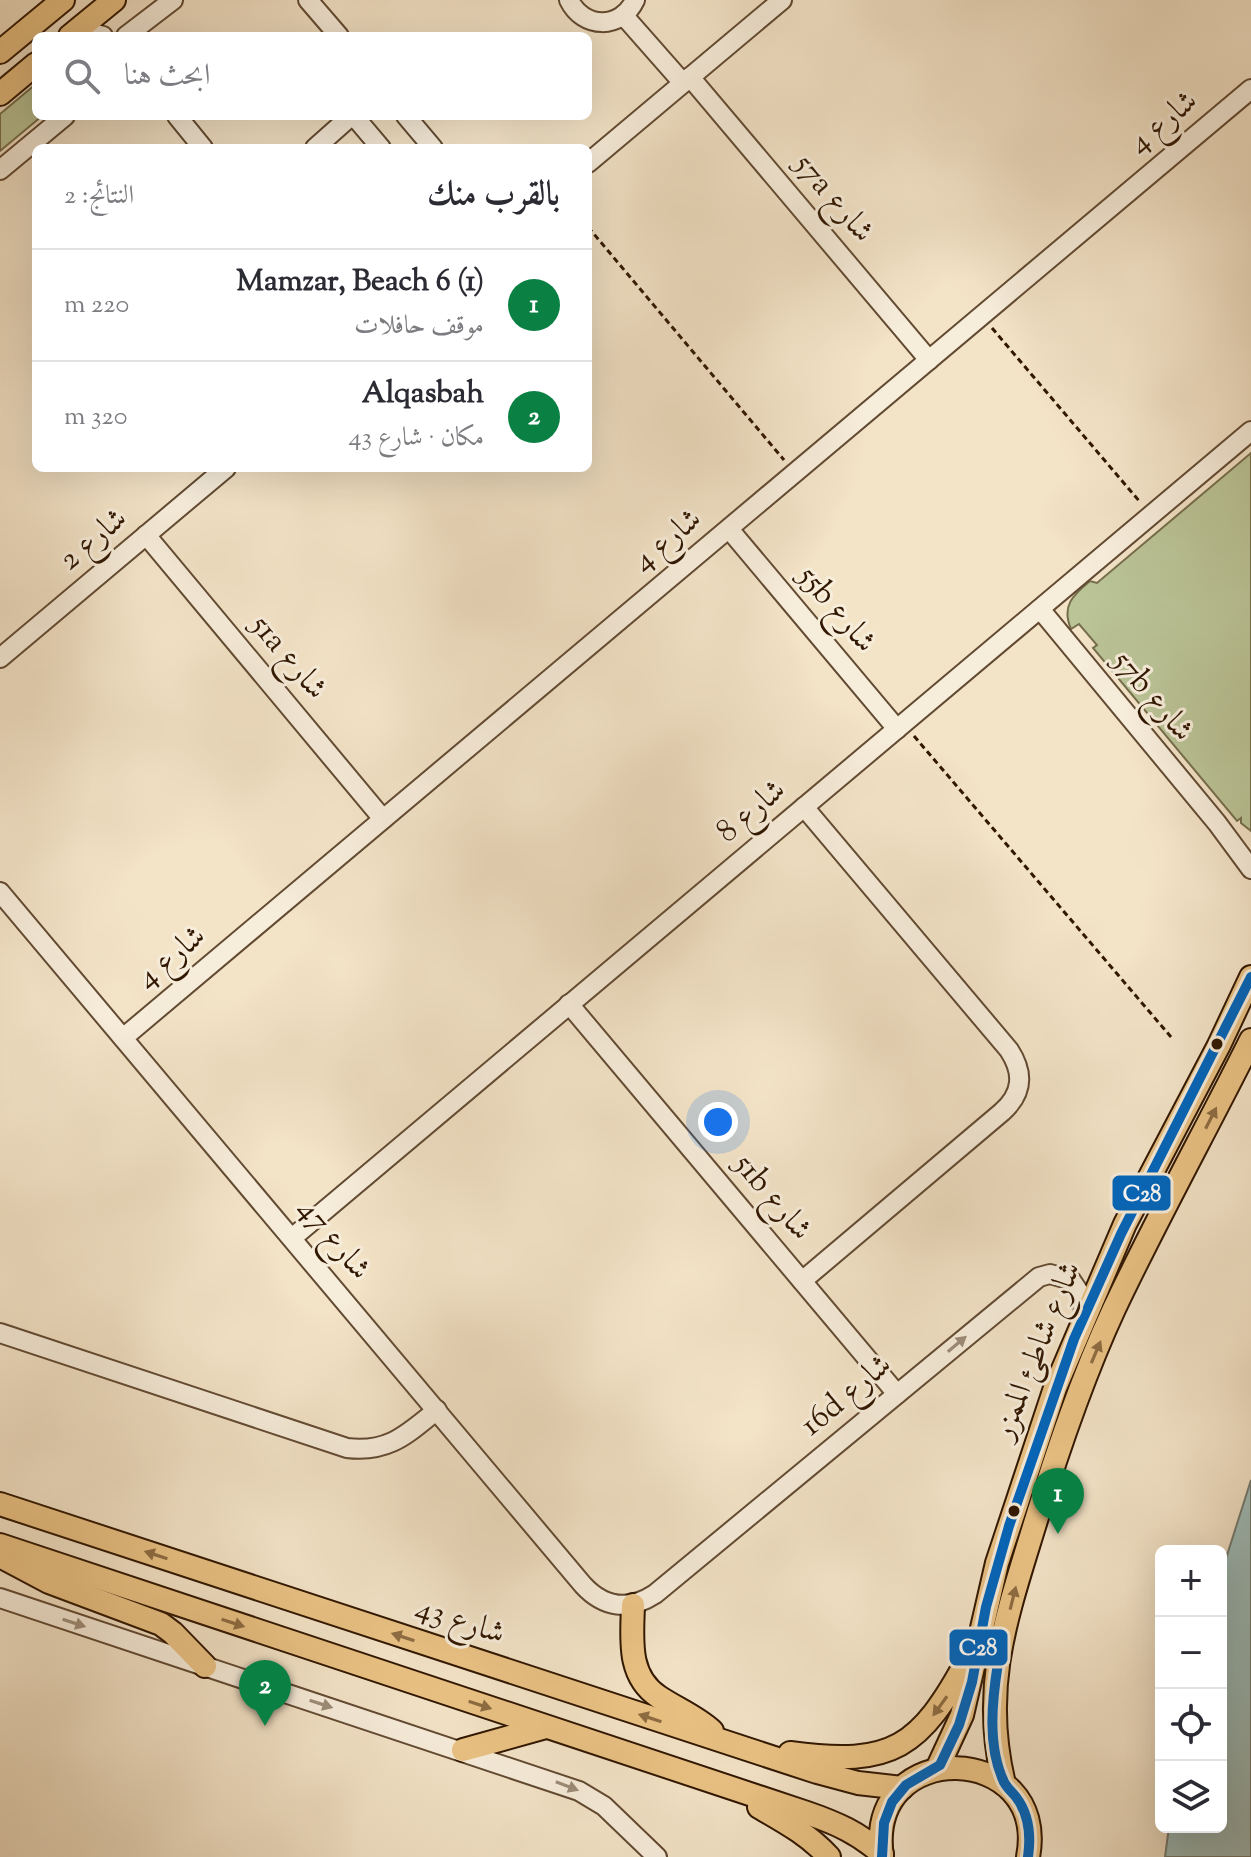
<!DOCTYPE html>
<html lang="ar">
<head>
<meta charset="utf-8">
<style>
	:root { --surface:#fff; --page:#f2f2f3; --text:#2b2b33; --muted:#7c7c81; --line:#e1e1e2; --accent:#0b8043 }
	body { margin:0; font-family:"Sorts Mill Goudy",Amiri,serif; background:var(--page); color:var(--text); direction:rtl }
	.controls { position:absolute; right:24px; bottom:24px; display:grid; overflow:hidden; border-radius:12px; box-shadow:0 8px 32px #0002 }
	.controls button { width:72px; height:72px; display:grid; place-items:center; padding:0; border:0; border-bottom:2px solid var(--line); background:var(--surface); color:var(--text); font:40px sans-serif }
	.you { position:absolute; left:718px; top:1122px; width:28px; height:28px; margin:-20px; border:6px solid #fff; border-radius:50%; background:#1a73e8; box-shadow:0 0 0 12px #1a73e833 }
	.badge { display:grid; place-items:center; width:52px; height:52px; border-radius:50%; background:var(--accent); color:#fff; font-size:26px; font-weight:700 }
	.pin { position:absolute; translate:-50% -66px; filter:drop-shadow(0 2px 4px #0008) }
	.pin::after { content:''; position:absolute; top:42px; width:28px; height:24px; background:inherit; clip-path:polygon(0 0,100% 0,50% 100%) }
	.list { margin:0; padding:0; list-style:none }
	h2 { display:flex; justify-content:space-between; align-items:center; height:104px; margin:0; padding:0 32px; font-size:34px }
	h2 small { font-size:26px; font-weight:400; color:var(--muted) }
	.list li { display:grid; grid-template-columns:52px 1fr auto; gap:24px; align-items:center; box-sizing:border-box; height:112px; padding:0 32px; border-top:2px solid var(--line) }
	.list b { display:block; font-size:30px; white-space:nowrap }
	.list p { margin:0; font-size:26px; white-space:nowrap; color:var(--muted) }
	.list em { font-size:26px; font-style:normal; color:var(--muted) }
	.icon { flex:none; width:44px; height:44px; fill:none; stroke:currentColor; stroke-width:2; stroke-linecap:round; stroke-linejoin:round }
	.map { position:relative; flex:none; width:1251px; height:1857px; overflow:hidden; direction:ltr }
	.search { position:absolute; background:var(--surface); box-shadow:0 8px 32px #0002; left:32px; top:32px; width:560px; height:88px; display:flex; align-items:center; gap:20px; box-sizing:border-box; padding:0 28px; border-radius:12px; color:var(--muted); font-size:30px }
	.panel { position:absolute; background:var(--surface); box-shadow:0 8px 32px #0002; left:32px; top:144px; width:560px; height:328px; border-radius:12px; direction:rtl }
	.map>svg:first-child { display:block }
	.green { fill:#bac497; stroke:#766e4c; stroke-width:2 }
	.water { fill:#9dbdbb; stroke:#727b71; stroke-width:2 }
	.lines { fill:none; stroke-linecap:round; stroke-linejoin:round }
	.minor-casing { stroke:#624a32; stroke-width:22 }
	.major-casing { stroke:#311701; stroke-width:26 }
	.path { stroke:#311701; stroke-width:3; stroke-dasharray:6 4; stroke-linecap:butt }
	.minor { stroke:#f7eddb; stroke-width:18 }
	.major { stroke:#eac284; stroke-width:22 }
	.bus-1-casing { stroke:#f7eddb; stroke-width:16 }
	.bus-1 { stroke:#0065bd; stroke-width:10 }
	.oneway { fill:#8e6c42 }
	.oneway2 { fill:#9e8d79 }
	.bus-dot { fill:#311701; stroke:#f7eddb; stroke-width:3 }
	.labels { text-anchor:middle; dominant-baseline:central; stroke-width:6; stroke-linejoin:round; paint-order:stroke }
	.street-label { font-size:32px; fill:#311701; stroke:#f7eddb }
	.line-badge { stroke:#f7eddb; stroke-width:3 }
	.badge-label { font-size:22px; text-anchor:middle; font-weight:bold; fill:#fff }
</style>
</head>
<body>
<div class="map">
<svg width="1251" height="1857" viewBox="0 0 1251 1857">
	<rect width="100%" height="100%" fill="#f3e3c7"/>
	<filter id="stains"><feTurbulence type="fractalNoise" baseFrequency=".0025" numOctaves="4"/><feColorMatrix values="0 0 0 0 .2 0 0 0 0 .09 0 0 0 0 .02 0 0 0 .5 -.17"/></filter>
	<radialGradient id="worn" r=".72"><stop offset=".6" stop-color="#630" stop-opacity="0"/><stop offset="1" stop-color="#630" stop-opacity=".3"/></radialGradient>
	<g class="green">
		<path d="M 36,84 L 36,116 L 42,116 L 0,151 L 0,114 Z"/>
		<path d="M 1251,453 L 1251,831 L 1241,823 L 1241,818 L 1237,821 L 1093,648 L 1097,645 L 1079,624 L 1071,629 C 1061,606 1073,595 1090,581 L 1097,583 Z"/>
	</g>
	<path class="water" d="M 1251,1480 L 1251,1857 L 1165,1857 L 1169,1827 L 1221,1827 L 1221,1574 Z"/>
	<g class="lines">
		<g class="minor-casing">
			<g id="minor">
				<path d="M 308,0 L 339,36"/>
				<path d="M 569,0 C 583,29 621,30 635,0"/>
				<path d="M 624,16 L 683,83"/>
				<path d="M 79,29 L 103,36"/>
				<path d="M 126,36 L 173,0"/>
				<path d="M 690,77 L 929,360"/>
				<path d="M 177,116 L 203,148"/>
				<path d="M 354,116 L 381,148"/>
				<path d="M 406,116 L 433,148"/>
				<path d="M 315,148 L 351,116"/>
				<path d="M 588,163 L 782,0"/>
				<path d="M 0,170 L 65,116"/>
				<path d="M 729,529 L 897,729"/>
				<path d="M 146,535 L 383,819"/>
				<path d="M 1040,609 L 1217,823 L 1251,869"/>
				<path d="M 0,658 L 226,468"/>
				<path d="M 0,892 L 583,1585 C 604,1608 629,1611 655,1594 L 1039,1277 L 1050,1274 L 1071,1280 L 1083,1298 L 1084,1317"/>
				<path d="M 569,1004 L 897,1394"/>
				<path d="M 123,1038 L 1251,89"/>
				<path d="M 292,1238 L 1251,431"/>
				<path d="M 802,1281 L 1002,1112 C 1023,1093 1024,1073 1009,1050 L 804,807"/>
				<path d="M 0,1333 L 347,1448 C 389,1453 407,1434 437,1410"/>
				<path d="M 0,1598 L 579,1791 L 604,1806 L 657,1857"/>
			</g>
		</g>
		<g class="major-casing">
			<g id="major">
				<path d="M 70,36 L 114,0"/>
				<path d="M 0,52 L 63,0"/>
				<path d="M 0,94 L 36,64"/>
				<path d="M 0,1504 L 817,1772 L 858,1783 L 902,1788"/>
				<path d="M 0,1545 L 807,1813 C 836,1823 859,1833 882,1854"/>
				<path d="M 0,1556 L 49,1582 L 161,1624 L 173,1633 L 205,1666"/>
				<path d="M 633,1605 C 632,1639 627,1676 659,1697 C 677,1709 697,1717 712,1731"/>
				<path d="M 463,1750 L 546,1727"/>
				<path d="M 790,1753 C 893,1767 920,1748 969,1657"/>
				<path d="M 937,1769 L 962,1715 L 997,1563 L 1055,1388 L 1125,1224 L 1219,1045 L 1251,977"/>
				<path d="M 1004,1784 C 981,1689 1005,1621 1033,1530 C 1056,1455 1081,1380 1114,1309 C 1157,1218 1206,1130 1251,1040"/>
				<path d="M 759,1807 C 785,1822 809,1835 829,1857"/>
				<path d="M 882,1857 C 864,1735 1050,1742 1028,1857"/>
			</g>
		</g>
		<g class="path">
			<path d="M 588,227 L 784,460"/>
			<path d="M 992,328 L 1140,502"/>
			<path d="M 914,736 L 1171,1037"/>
		</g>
		<use href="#minor" class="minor"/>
		<use href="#major" class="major"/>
		<g class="bus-1-casing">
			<g id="bus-1">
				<path d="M 998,1663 C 992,1701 987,1746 1004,1782 C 1007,1788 1012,1792 1016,1797 C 1029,1814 1031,1836 1028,1857"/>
				<path d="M 882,1857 L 884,1823 L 892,1802 L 906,1785 L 940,1765 L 959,1725 L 972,1682 L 986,1607 L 1009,1526 L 1074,1339 L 1121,1234 L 1251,977"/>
			</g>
		</g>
		<use href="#bus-1" class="bus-1"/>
	</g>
	<defs><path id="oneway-solid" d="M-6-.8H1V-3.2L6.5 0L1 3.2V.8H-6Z" transform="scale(2)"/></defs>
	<g class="oneway">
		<use href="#oneway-solid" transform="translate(1211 1118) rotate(-63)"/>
		<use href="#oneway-solid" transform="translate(1096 1352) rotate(-67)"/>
		<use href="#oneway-solid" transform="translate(156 1555) rotate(-162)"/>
		<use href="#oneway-solid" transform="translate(1013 1598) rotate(-76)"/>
		<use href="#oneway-solid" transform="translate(233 1623) rotate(18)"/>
		<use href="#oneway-solid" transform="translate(403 1637) rotate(-162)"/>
		<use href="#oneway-solid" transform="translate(480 1705) rotate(18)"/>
		<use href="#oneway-solid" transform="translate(940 1706) rotate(126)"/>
		<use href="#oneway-solid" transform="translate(650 1718) rotate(-162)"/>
	</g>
	<g class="oneway2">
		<use href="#oneway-solid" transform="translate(957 1344) rotate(-40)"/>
		<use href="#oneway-solid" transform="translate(74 1623) rotate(18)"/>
		<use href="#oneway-solid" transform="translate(321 1704) rotate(18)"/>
		<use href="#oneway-solid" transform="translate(567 1786) rotate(21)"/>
	</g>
	<g class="bus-dot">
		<circle cx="1217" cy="1044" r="7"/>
		<circle cx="1014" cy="1511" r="7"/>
	</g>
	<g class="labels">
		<g class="street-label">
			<text transform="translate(1164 123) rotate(-40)">شارع 4</text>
			<text transform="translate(833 199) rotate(50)">57a شارع</text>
			<text transform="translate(94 540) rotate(-40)">شارع 2</text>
			<text transform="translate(668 541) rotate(-40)">شارع 4</text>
			<text transform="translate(836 610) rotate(50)">55b شارع</text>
			<text transform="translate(288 658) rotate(50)">51a شارع</text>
			<text transform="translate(1152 697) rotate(50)">57b شارع</text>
			<text transform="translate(752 812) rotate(-40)">شارع 8</text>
			<text transform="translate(172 958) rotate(-40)">شارع 4</text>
			<text transform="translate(772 1198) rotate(50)">51b شارع</text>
			<text transform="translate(333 1240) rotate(50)">شارع 47</text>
			<text transform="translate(1038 1351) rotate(-68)">شارع شاطئ الممزر</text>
			<text transform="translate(847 1396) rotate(-40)">16d شارع</text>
			<text transform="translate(460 1622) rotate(18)">شارع 43</text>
		</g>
	</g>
	<g class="line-badge">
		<rect x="1111" y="1174" width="61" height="38" rx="8" fill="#0065bd"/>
		<rect x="948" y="1628" width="61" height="39" rx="8" fill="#0065bd"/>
	</g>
	<g class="badge-label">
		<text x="1142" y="1201">C28</text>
		<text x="978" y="1655">C28</text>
	</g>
	<rect width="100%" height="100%" filter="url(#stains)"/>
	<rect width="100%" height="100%" fill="url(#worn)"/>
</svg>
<div class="controls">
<button>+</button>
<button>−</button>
<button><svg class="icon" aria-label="locate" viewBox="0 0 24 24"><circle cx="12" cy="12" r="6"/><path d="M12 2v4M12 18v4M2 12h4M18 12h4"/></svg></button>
<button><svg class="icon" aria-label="layers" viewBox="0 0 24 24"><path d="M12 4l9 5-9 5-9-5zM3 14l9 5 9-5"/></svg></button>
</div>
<div class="you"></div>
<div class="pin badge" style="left:1058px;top:1534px">1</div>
<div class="pin badge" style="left:265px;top:1726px">2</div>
<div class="search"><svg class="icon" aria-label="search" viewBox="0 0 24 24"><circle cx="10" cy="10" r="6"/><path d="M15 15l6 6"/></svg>ابحث هنا</div>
<section class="panel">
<h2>بالقرب منك<small>النتائج: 2</small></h2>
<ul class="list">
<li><span class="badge">1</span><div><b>Mamzar, Beach 6 (1)</b><p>موقف حافلات</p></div><em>220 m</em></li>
<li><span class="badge">2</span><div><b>Alqasbah</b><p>مكان · شارع 43</p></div><em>320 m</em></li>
</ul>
</section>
</div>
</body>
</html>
